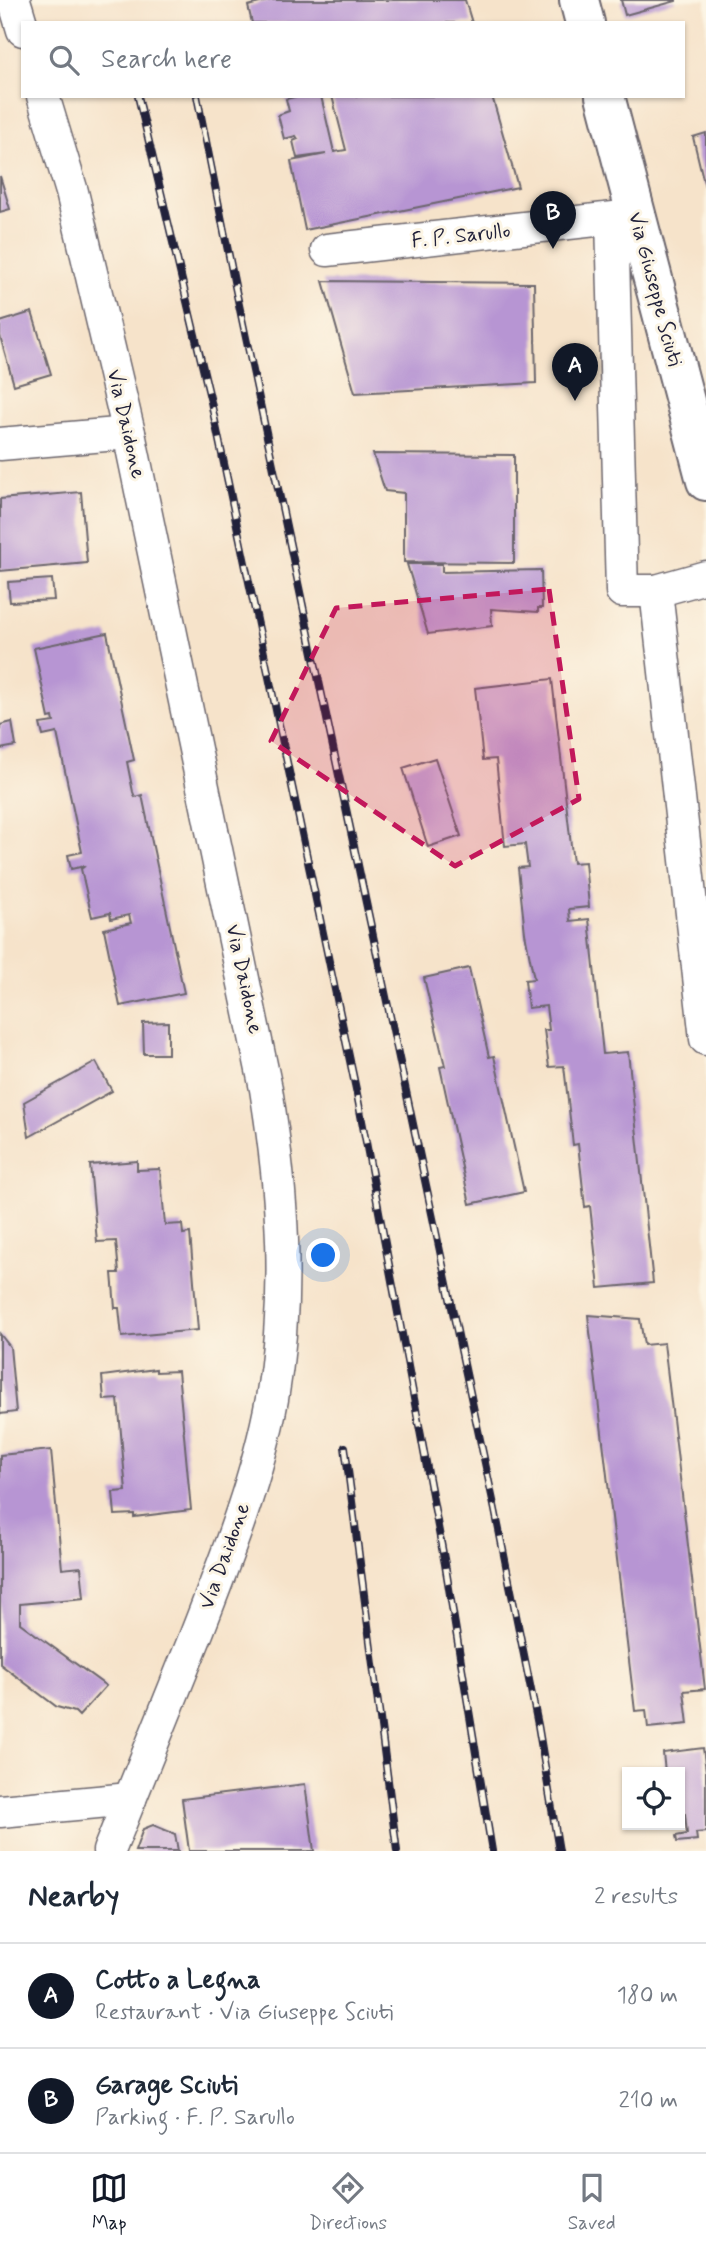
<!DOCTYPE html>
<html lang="en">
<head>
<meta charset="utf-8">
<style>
	:root { --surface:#fff; --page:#f6f6f7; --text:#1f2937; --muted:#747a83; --line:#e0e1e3; --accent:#111827 }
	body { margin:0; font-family:Mynerve,sans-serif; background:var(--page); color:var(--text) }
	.controls { position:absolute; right:21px; bottom:21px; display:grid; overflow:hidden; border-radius:0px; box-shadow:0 2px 5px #0004 }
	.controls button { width:63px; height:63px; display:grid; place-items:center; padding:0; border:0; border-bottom:2px solid var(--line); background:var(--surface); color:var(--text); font:35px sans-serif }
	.you { position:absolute; left:324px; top:1256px; width:24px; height:24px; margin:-18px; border:5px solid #fff; border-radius:50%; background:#1a73e8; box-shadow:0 0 0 10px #1a73e833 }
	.badge { display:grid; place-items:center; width:46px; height:46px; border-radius:50%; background:var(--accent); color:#fff; font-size:23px; font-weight:700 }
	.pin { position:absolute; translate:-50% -58px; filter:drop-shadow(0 2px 4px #0008) }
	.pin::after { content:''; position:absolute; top:37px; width:24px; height:21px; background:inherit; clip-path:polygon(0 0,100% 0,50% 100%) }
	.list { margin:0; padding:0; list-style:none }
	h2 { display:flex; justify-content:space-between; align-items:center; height:91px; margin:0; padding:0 28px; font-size:30px }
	h2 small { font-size:23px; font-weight:400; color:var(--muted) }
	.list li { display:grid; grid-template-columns:46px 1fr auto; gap:21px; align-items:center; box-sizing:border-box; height:105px; padding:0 28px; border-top:2px solid var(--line) }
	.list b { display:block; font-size:26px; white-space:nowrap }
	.list p { margin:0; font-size:23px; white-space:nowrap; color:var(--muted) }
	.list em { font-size:23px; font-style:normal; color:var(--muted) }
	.icon { flex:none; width:38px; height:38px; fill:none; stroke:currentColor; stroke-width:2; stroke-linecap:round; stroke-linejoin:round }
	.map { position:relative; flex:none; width:706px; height:1851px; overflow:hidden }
	.search { position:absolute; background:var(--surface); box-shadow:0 2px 5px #0004; left:21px; right:21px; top:21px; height:77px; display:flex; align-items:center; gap:18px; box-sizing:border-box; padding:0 24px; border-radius:0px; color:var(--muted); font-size:26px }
	.sheet { height:301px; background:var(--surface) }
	nav { display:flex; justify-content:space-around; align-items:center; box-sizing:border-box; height:98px; border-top:2px solid var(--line); background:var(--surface); font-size:19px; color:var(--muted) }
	nav a { display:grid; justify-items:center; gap:4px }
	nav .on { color:var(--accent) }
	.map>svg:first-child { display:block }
	.building { fill:#b795d3 }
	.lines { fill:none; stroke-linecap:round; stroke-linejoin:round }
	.street-casing { stroke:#6c666d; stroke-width:35 }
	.secondary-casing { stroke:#6c666d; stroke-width:42 }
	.street { stroke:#fff; stroke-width:32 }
	.secondary { stroke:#fff; stroke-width:38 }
	.rail-casing { stroke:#22223b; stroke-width:8 }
	.rail { stroke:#fcf5e5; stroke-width:5; stroke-dasharray:16; stroke-linecap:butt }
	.marked { fill:#c2185b; fill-opacity:0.2; stroke:#c2185b; stroke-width:5; stroke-dasharray:14 9; stroke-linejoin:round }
	.labels { text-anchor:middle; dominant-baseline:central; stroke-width:6; stroke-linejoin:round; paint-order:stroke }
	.street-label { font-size:21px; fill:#22223b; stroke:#fcf5e5 }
</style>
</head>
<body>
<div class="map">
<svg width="706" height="1851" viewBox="0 0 706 1851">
	<rect width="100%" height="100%" fill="#fcf5e5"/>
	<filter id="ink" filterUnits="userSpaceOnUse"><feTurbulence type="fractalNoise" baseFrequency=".0143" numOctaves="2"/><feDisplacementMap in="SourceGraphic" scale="14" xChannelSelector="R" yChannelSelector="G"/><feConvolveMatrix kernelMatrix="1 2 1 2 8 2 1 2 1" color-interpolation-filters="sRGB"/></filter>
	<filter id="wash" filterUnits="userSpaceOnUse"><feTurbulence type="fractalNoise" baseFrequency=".00686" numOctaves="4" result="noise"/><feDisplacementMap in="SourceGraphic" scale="28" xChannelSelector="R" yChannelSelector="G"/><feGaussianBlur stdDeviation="1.57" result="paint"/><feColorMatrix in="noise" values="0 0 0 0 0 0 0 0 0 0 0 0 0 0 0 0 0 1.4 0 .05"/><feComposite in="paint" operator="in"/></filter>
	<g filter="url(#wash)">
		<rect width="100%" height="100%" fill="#f6e3ca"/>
		<g id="blocks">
			<g class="building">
				<path d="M 271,0 L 465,0 L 472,23 L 252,23 L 248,6 Z"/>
				<path d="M 621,0 L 676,0 L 676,1 L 625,15 Z"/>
				<path d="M 298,96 L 321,96 L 334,152 L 346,150 L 332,96 L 492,96 L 518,187 L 305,230 L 291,161 L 326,154 L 297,158 L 293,141 L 298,139 L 296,136 L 284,139 L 278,115 L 289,111 L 286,99 Z"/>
				<path d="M 706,133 L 706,187 L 705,187 L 693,137 Z"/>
				<path d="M 0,176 L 10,209 L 0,212 Z"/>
				<path d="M 323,281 L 534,283 L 536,383 L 355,393 Z"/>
				<path d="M 32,312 L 51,374 L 14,385 L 0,336 L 0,322 Z"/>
				<path d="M 373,454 L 514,455 L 514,563 L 404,562 L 404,493 L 385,491 Z"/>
				<path d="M 81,492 L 87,563 L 0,571 L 0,499 Z"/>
				<path d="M 407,564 L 442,564 L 442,572 L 541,570 L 542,608 L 538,608 L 538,612 L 491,609 L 492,626 L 428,634 Z"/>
				<path d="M 52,579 L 54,600 L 10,602 L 8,582 Z"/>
				<path d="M 107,633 L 134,760 L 127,762 L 133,792 L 135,797 L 142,795 L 184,993 L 120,1006 L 104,929 L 131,923 L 129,915 L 111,919 L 110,913 L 92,917 L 81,869 L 85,866 L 71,869 L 68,855 L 82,852 L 57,733 L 43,736 L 40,724 L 54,722 L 53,717 L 49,718 L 34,648 Z"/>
				<path d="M 552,679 L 573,863 L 585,862 L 589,907 L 569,909 L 570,921 L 589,919 L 603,1054 L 628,1052 L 653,1283 L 599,1288 L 590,1206 L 585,1207 L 578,1144 L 573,1145 L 564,1066 L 549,1067 L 544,1030 L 549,1030 L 546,1006 L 528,1008 L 525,980 L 534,979 L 525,933 L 518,868 L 528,867 L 525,844 L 505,846 L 496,759 L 483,760 L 475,688 Z"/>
				<path d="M 12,722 L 16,746 L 0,749 L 0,725 Z"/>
				<path d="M 435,758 L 461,836 L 428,847 L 403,768 Z"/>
				<path d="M 469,968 L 489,1057 L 494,1056 L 524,1192 L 470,1204 L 440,1067 L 445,1066 L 424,978 Z"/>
				<path d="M 168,1022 L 168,1054 L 144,1054 L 143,1023 Z"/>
				<path d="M 96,1062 L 112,1091 L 29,1137 L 24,1102 Z"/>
				<path d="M 137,1161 L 137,1170 L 160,1169 L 165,1225 L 182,1224 L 183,1234 L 190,1233 L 198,1330 L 122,1337 L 119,1308 L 115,1308 L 112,1273 L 119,1273 L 116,1241 L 97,1242 L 90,1165 Z"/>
				<path d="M 588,1315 L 640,1319 L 644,1345 L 664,1343 L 705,1689 L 684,1691 L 688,1724 L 648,1728 L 646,1710 L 635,1711 Z"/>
				<path d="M 0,1334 L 10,1347 L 16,1412 L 0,1414 Z"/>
				<path d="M 156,1369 L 156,1372 L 178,1371 L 191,1510 L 134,1517 L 134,1514 L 115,1515 L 113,1492 L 126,1491 L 118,1399 L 104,1400 L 102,1376 Z"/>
				<path d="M 51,1450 L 62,1569 L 81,1567 L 84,1598 L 20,1604 L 20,1623 L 106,1686 L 79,1716 L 75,1712 L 57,1707 L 0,1664 L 0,1455 Z"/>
				<path d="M 703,1748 L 706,1771 L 706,1832 L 696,1833 L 697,1840 L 677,1842 L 676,1836 L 687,1834 L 685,1814 L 680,1814 L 680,1772 L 665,1772 L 663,1753 Z"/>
				<path d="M 305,1784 L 314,1851 L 189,1851 L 182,1799 Z"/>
				<path d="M 153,1825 L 175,1834 L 178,1851 L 135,1851 L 143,1829 Z"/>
			</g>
		</g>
	</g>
	<g filter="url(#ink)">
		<use href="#blocks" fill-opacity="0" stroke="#6c666d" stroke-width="2"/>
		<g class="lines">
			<g class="street-casing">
				<g id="street">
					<path d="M 14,0 L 23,30"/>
					<path d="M 43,96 L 72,192 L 129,433 L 266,1089 C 283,1194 290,1293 272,1399 C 257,1481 226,1558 196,1635 C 167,1707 138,1779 109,1851"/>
					<path d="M 612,219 L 622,591 L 656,591 L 706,577"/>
					<path d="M 327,250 L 632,216"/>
					<path d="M 0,444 L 129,433"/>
					<path d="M 656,591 L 706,1039"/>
					<path d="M 0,1811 L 130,1799"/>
				</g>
			</g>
			<g class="secondary-casing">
				<g id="secondary">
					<path d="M 579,0 L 585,23"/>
					<path d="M 605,96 L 706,481"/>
				</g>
			</g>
			<use href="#street" class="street"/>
			<use href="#secondary" class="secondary"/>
			<g class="rail-casing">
				<g id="rail">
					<path d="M 138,96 L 211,402 L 357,1094 L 445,1564 L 492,1851"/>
					<path d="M 197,96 L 235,286 L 495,1510 L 538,1725 L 559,1851"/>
					<path d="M 345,1447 L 397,1851"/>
				</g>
			</g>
			<use href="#rail" class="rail"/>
		</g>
	</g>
	<path class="marked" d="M 549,589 L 579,799 L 455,866 L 271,741 L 336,608 Z"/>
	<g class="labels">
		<g class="street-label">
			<text transform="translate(461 236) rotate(-6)">F. P. Sarullo</text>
			<text transform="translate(655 289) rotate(75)">Via Giuseppe Sciuti</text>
			<text transform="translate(126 424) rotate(77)">Via Daidone</text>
			<text transform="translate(244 979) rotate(78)">Via Daidone</text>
			<text transform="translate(225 1556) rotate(-70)">Via Daidone</text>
		</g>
	</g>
</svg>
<div class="controls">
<button><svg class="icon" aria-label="locate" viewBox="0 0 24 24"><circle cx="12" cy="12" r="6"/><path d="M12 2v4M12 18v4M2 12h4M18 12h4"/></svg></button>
</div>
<div class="you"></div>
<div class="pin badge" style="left:575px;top:401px">A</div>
<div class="pin badge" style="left:553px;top:249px">B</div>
<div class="search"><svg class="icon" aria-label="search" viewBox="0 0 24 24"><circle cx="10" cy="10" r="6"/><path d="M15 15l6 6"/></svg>Search here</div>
</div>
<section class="sheet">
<h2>Nearby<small>2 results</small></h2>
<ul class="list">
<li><span class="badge">A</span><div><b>Cotto a Legna</b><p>Restaurant · Via Giuseppe Sciuti</p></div><em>180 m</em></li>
<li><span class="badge">B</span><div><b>Garage Sciuti</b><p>Parking · F. P. Sarullo</p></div><em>210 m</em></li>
</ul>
</section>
<nav>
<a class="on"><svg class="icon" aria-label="map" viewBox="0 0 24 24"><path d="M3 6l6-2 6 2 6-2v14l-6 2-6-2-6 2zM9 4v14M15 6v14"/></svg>Map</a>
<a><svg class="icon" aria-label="directions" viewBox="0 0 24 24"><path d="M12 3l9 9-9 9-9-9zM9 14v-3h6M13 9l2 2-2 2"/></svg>Directions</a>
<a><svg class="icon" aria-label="saved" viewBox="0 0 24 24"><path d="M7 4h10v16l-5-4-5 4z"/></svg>Saved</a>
</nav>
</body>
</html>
